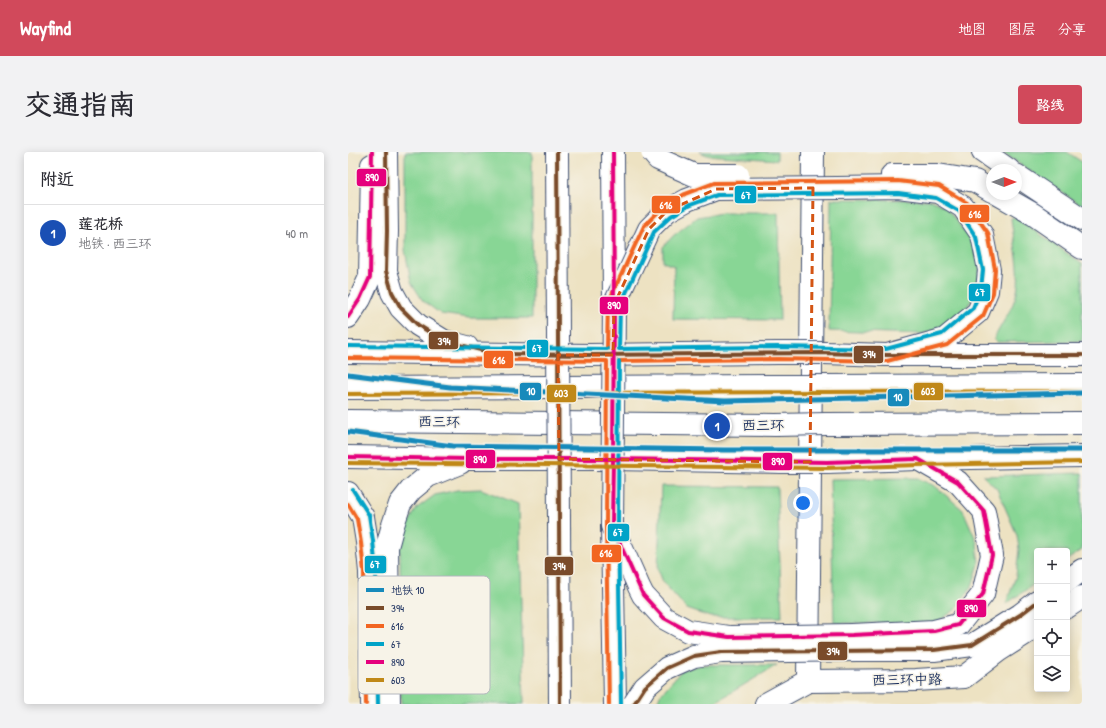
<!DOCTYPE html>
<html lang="zh">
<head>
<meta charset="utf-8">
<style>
	:root { --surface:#fff; --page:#f2f2f3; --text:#2b2b33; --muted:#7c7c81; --line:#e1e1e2; --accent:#d1495b }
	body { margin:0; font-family:"Patrick Hand","LXGW WenKai TC",sans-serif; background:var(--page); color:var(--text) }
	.controls { position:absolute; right:12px; bottom:12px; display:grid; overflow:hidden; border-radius:4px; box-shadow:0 2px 10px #0003 }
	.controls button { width:36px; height:36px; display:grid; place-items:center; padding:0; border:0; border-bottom:1px solid var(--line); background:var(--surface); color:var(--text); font:20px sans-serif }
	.compass { position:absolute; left:638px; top:12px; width:36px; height:36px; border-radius:50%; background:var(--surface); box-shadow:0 2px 10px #0003; rotate:90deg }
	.you { position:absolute; left:455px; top:351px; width:14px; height:14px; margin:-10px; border:3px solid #fff; border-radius:50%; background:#1a73e8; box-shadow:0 0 0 6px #1a73e833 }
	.badge { display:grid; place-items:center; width:26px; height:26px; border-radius:50%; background:var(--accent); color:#fff; font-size:13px; font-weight:700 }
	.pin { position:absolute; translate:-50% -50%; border:2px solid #fff; box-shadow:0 1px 4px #0006 }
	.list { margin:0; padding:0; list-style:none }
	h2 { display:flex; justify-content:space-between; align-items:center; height:52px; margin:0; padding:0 16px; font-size:17px }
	h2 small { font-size:13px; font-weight:400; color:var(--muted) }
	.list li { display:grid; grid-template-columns:26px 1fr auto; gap:12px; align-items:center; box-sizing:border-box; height:56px; padding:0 16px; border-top:1px solid var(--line) }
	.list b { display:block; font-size:15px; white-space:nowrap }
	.list p { margin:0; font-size:13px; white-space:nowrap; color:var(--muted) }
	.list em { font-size:13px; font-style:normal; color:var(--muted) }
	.icon { flex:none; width:22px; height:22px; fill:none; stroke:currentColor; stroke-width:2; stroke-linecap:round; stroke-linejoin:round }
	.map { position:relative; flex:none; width:734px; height:552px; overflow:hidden; border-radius:4px }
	header { display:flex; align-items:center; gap:24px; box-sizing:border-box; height:56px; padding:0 20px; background:var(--accent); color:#fff }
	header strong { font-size:19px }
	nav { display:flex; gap:22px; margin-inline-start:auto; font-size:14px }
	.intro { display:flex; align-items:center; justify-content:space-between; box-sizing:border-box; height:96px; padding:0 24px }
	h1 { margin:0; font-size:28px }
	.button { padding:10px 18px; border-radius:4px; background:var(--accent); color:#fff; font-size:14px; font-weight:700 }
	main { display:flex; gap:24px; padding:0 24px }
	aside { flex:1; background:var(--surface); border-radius:4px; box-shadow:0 2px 10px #0003 }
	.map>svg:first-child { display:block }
	.green { fill:#88d695; stroke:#52827a }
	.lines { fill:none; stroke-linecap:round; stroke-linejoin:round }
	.secondary-casing { stroke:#3a4a6d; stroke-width:24 }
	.highway-casing { stroke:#3a4a6d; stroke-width:24 }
	.secondary { stroke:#fff; stroke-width:22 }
	.highway { stroke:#fff; stroke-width:22 }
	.highway-bridge-casing { stroke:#3a4a6d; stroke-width:24; stroke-linecap:butt }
	.highway-bridge { stroke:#fff; stroke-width:22 }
	.bus-1-casing { stroke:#f7f3e8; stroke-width:7 }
	.bus-2-casing { stroke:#f7f3e8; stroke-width:7 }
	.bus-3-casing { stroke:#f7f3e8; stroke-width:7 }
	.bus-4-casing { stroke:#f7f3e8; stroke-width:7 }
	.bus-5-casing { stroke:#f7f3e8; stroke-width:7 }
	.bus-1 { stroke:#7a4b2a; stroke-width:4 }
	.bus-2 { stroke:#f26522; stroke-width:4 }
	.bus-3 { stroke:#01a3c8; stroke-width:4 }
	.bus-4 { stroke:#e5007d; stroke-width:4 }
	.bus-5 { stroke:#c08818; stroke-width:4 }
	.metro-1-casing { stroke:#f7f3e8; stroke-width:8 }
	.metro-1 { stroke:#178abb; stroke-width:5 }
	.marked { fill:none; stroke:#d45514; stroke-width:3; stroke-dasharray:8 5; stroke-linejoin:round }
	.labels { text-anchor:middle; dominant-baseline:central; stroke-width:3; stroke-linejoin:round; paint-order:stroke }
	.street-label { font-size:14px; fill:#1b2f5e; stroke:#f7f3e8 }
	.key { fill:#f7f3e8; stroke:#b5b8bf; stroke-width:1 }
	.key-label { font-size:11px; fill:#1b2f5e }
	.line-badge { stroke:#f7f3e8; stroke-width:1.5 }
	.badge-label { font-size:11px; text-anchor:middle; font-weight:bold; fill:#fff }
</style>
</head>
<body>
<header>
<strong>Wayfind</strong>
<nav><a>地图</a><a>图层</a><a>分享</a></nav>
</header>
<div class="intro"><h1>交通指南</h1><a class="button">路线</a></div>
<main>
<aside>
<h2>附近<small></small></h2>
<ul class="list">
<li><span class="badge" style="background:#1a4fb4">1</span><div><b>莲花桥</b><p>地铁 · 西三环</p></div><em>40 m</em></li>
</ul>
</aside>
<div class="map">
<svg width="734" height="552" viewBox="0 0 734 552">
	<rect width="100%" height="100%" fill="#f7f3e8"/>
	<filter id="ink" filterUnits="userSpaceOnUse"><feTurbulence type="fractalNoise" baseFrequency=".025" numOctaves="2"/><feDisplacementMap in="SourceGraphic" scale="8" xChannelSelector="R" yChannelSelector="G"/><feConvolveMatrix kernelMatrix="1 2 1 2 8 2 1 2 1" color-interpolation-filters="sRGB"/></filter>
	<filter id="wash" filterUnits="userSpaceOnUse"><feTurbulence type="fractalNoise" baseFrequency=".012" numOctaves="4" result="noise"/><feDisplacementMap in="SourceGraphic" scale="16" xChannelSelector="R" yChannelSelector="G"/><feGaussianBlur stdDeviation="0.9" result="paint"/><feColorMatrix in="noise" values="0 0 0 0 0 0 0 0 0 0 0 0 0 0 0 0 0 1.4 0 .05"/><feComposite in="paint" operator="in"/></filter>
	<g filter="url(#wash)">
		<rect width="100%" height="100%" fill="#ede2c2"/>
		<g class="green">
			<path d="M 57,0 L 184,0 L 184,166 L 121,166 L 93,162 L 75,149 L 63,130 L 57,98 Z"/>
			<path d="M 352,0 L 429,0 L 429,8 L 359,3 Z"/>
			<path d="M 654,0 L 719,0 L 734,10 L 734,54 Z"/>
			<path d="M 483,47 L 583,48 L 598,55 L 624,90 L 631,105 L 632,116 L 628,142 L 612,165 L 593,177 L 573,182 L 481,179 Z"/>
			<path d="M 374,61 L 430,61 L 432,168 L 325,167 L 326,114 L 315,110 L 315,95 L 325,84 L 349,65 Z"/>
			<path d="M 668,65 L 734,112 L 734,189 L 649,190 L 646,187 C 653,172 665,157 669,140 C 674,118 665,88 663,66 Z"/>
			<path d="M 734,321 L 734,398 L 719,408 L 719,399 L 689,399 L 689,430 L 658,452 L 668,424 L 671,397 L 669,383 L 649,337 L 635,324 Z"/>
			<path d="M 569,326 L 587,334 L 615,358 L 629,390 L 631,412 L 624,434 L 608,457 L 588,471 L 486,471 L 482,327 Z"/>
			<path d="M 313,334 L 429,335 L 434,465 L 362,465 L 339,457 L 315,430 L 310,417 Z"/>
			<path d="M 133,337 L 170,352 L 176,552 L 53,552 L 52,386 L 69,356 L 87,343 L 109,338 Z"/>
			<path d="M 353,513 L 429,513 L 364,552 L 309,552 L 312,543 L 334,518 Z"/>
		</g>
	</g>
	<g filter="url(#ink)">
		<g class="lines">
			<g class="secondary-casing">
				<g id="secondary">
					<path d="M 635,0 L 661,18"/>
					<path d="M 668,23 L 734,67"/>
					<path d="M 719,455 L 734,445"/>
					<path d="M 460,529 L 465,0"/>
					<path d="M 418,552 L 460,529 L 568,528 L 616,525 L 650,499 L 689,474"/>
				</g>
			</g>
			<g class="highway-casing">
				<g id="highway">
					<path d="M 38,0 L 39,79 L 38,119 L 44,140 L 53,156 L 70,173 L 96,189 L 119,195"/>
					<path d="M 265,0 L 266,153"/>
					<path d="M 544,23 L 590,23 L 627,29 L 644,39"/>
					<path d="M 490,36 L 550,35 L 590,40 L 615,55 L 634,83 L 641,118 L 639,139 L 630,160 L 597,187 L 539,203"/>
					<path d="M 650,42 L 685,62 L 734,96"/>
					<path d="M 0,165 L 12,147 L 22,125 L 24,13"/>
					<path d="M 0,200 L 242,203 L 430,201"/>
					<path d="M 476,201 L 539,203 L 734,203"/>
					<path d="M 475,234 L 734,233"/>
					<path d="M 0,236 L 430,234"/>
					<path d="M 0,269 L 428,273"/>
					<path d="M 478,272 L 734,271"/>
					<path d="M 0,305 L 121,307 L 264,307 L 434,310"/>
					<path d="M 479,310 L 570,307 L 734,304"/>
					<path d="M 0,341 L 15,365 L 19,390 L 22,420 L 24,552"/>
					<path d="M 264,374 L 267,552"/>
					<path d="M 719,429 L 734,418"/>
					<path d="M 504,483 L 586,479 L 610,473 L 635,442 L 644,403 L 636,359 L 610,330 L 570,307"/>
					<path d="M 508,498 L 586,498 L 624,493 L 672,463 L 689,450"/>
					<path d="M 41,552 L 39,395 L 45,373 L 52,352 L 63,338 L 80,324 L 112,311"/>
				</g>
			</g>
			<use href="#secondary" class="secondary"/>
			<use href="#highway" class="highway"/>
			<g class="highway-bridge-casing">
				<g id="highway-bridge">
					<path d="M 209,0 L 212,552"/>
					<path d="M 304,0 L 310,7 L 346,23 L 390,23"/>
					<path d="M 490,36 L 368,37 L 339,48 L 319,59 L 301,77 L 266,153 L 264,374 L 291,435 L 295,443 L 316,466 L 340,479 L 381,485 L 504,483"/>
					<path d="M 430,201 L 476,201"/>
					<path d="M 430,234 L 475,234"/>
					<path d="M 428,273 L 478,272"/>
					<path d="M 434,310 L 479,310"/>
					<path d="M 286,552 L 297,535 L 319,516 L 346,504 L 373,500 L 508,498"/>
				</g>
			</g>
			<use href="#highway-bridge" class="highway-bridge"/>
			<g class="bus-1-casing">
				<g id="bus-1">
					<path d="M 38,0 L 39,79 L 38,119 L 44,140 L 53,156 L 70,173 L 96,189 L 149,202 L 242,203 L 476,201 L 539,203 L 734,203"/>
					<path d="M 209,0 L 212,552"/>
					<path d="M 286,552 L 297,535 L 319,516 L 346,504 L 373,500 L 586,498 L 624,493 L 672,463 L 689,450"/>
				</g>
			</g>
			<g class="bus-2-casing">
				<g id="bus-2">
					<path d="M 259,197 L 260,151 L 296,74 L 316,54 L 337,42 L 366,31 L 550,29 L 591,34 L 619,51 L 640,81 L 647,117 L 645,141 L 635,164 L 599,193 L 539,209 L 430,207 L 271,209"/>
					<path d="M 0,206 L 259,209 L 258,374 L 261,552"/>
					<path d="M 0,352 L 9,367 L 13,391 L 16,420 L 18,552"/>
				</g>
			</g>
			<g class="bus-3-casing">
				<g id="bus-3">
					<path d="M 550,41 L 588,46 L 611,59 L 628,85 L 635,118 L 633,137 L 625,156 L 594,182 L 538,197 L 430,195 L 271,197 L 272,154 L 306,80 L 323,64 L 342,53 L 369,43 Z"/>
					<path d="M 0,194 L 259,197"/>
					<path d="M 271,209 L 270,374 L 273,552"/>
					<path d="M 5,338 L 21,363 L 25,389 L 28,420 L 30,552"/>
				</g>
			</g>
			<g class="bus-4-casing">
				<g id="bus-4">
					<path d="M 0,165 L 12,147 L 22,125 L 24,0"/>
					<path d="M 0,305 L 121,307 L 265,307"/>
					<path d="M 265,307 L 479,310 L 570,307 L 610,330 L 636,359 L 644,403 L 635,442 L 610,473 L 586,479 L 504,483 L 381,485 L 340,479 L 316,466 L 295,443 L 264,374 Z"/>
					<path d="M 265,307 L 266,153 L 265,0"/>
				</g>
			</g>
			<g class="bus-5-casing">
				<g id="bus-5">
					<path d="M 0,242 L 734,239"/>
					<path d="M 0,311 L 479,316 L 570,313 L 734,310"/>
				</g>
			</g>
			<use href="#bus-1" class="bus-1"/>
			<use href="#bus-2" class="bus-2"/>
			<use href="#bus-3" class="bus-3"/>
			<use href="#bus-4" class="bus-4"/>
			<use href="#bus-5" class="bus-5"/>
			<g class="metro-1-casing">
				<g id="metro-1">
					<path d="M 0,222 L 102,235 L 377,249 L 734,241"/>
					<path d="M 0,280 L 105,294 L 376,298 L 734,298"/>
				</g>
			</g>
			<use href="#metro-1" class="metro-1"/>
		</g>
	</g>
	<path class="marked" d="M 465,36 L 462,310 L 211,307 L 210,203 L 265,203 L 266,153 L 301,77 L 319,59 L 368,37 Z"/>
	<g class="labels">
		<g class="street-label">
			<text transform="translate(91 269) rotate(1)">西三环</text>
			<text x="415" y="272">西三环</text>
			<text transform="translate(559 527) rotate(-1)">西三环中路</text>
		</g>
	</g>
	<rect x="10" y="424" width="132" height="118" rx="6" class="key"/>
	<rect x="18" y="436" width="18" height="4" fill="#178abb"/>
	<rect x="18" y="454" width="18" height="4" fill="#7a4b2a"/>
	<rect x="18" y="472" width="18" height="4" fill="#f26522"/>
	<rect x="18" y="490" width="18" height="4" fill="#01a3c8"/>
	<rect x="18" y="508" width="18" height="4" fill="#e5007d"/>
	<rect x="18" y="526" width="18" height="4" fill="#c08818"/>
	<g class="key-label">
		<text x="43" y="442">地铁 10</text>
		<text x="43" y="460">394</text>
		<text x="43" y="478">616</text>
		<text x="43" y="496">67</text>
		<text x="43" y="514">890</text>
		<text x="43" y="532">603</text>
	</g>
	<g class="line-badge">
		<rect x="8" y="16" width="31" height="19" rx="4" fill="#e5007d"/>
		<rect x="386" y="33" width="23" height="19" rx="4" fill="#01a3c8"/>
		<rect x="303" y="43" width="30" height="19" rx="4" fill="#f26522"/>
		<rect x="611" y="52" width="31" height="19" rx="4" fill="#f26522"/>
		<rect x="620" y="131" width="23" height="19" rx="4" fill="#01a3c8"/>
		<rect x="251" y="144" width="30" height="19" rx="4" fill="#e5007d"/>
		<rect x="80" y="179" width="31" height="19" rx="4" fill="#7a4b2a"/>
		<rect x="178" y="187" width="23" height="19" rx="4" fill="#01a3c8"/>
		<rect x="505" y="193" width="31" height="19" rx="4" fill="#7a4b2a"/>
		<rect x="135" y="198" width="31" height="19" rx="4" fill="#f26522"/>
		<rect x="171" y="230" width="23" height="19" rx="4" fill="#178abb"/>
		<rect x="565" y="230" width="31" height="19" rx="4" fill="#c08818"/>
		<rect x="198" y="232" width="31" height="19" rx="4" fill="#c08818"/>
		<rect x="539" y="236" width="23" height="19" rx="4" fill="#178abb"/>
		<rect x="117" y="297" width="31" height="20" rx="4" fill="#e5007d"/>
		<rect x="414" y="300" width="31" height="19" rx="4" fill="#e5007d"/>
		<rect x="259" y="371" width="23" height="19" rx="4" fill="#01a3c8"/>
		<rect x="243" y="392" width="31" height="19" rx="4" fill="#f26522"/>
		<rect x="16" y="403" width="23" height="19" rx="4" fill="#01a3c8"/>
		<rect x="196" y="404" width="30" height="20" rx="4" fill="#7a4b2a"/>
		<rect x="608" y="447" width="31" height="19" rx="4" fill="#e5007d"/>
		<rect x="469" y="489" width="31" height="20" rx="4" fill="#7a4b2a"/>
	</g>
	<g class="badge-label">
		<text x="24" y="29">890</text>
		<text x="398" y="47">67</text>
		<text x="318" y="57">616</text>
		<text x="627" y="66">616</text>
		<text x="632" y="144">67</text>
		<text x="266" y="157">890</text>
		<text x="96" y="193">394</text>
		<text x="189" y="200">67</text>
		<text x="521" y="206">394</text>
		<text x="151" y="212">616</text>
		<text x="183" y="243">10</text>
		<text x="580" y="243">603</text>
		<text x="213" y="245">603</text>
		<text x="550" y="249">10</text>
		<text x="132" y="311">890</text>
		<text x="430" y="313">890</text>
		<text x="270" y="384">67</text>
		<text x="258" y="405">616</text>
		<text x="27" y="416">67</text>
		<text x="211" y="418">394</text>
		<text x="623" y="460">890</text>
		<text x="485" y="503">394</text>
	</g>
</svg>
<div class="controls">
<button>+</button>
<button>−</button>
<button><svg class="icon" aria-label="locate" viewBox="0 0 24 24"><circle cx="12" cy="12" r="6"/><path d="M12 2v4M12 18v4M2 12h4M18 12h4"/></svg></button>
<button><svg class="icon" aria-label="layers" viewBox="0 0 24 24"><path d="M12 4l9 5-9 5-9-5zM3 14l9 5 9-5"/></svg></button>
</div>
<svg class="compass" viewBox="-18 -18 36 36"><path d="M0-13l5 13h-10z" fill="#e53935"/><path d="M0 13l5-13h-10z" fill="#7c7c81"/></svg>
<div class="you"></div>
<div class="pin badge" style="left:369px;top:274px;background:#1a4fb4">1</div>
</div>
</main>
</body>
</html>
